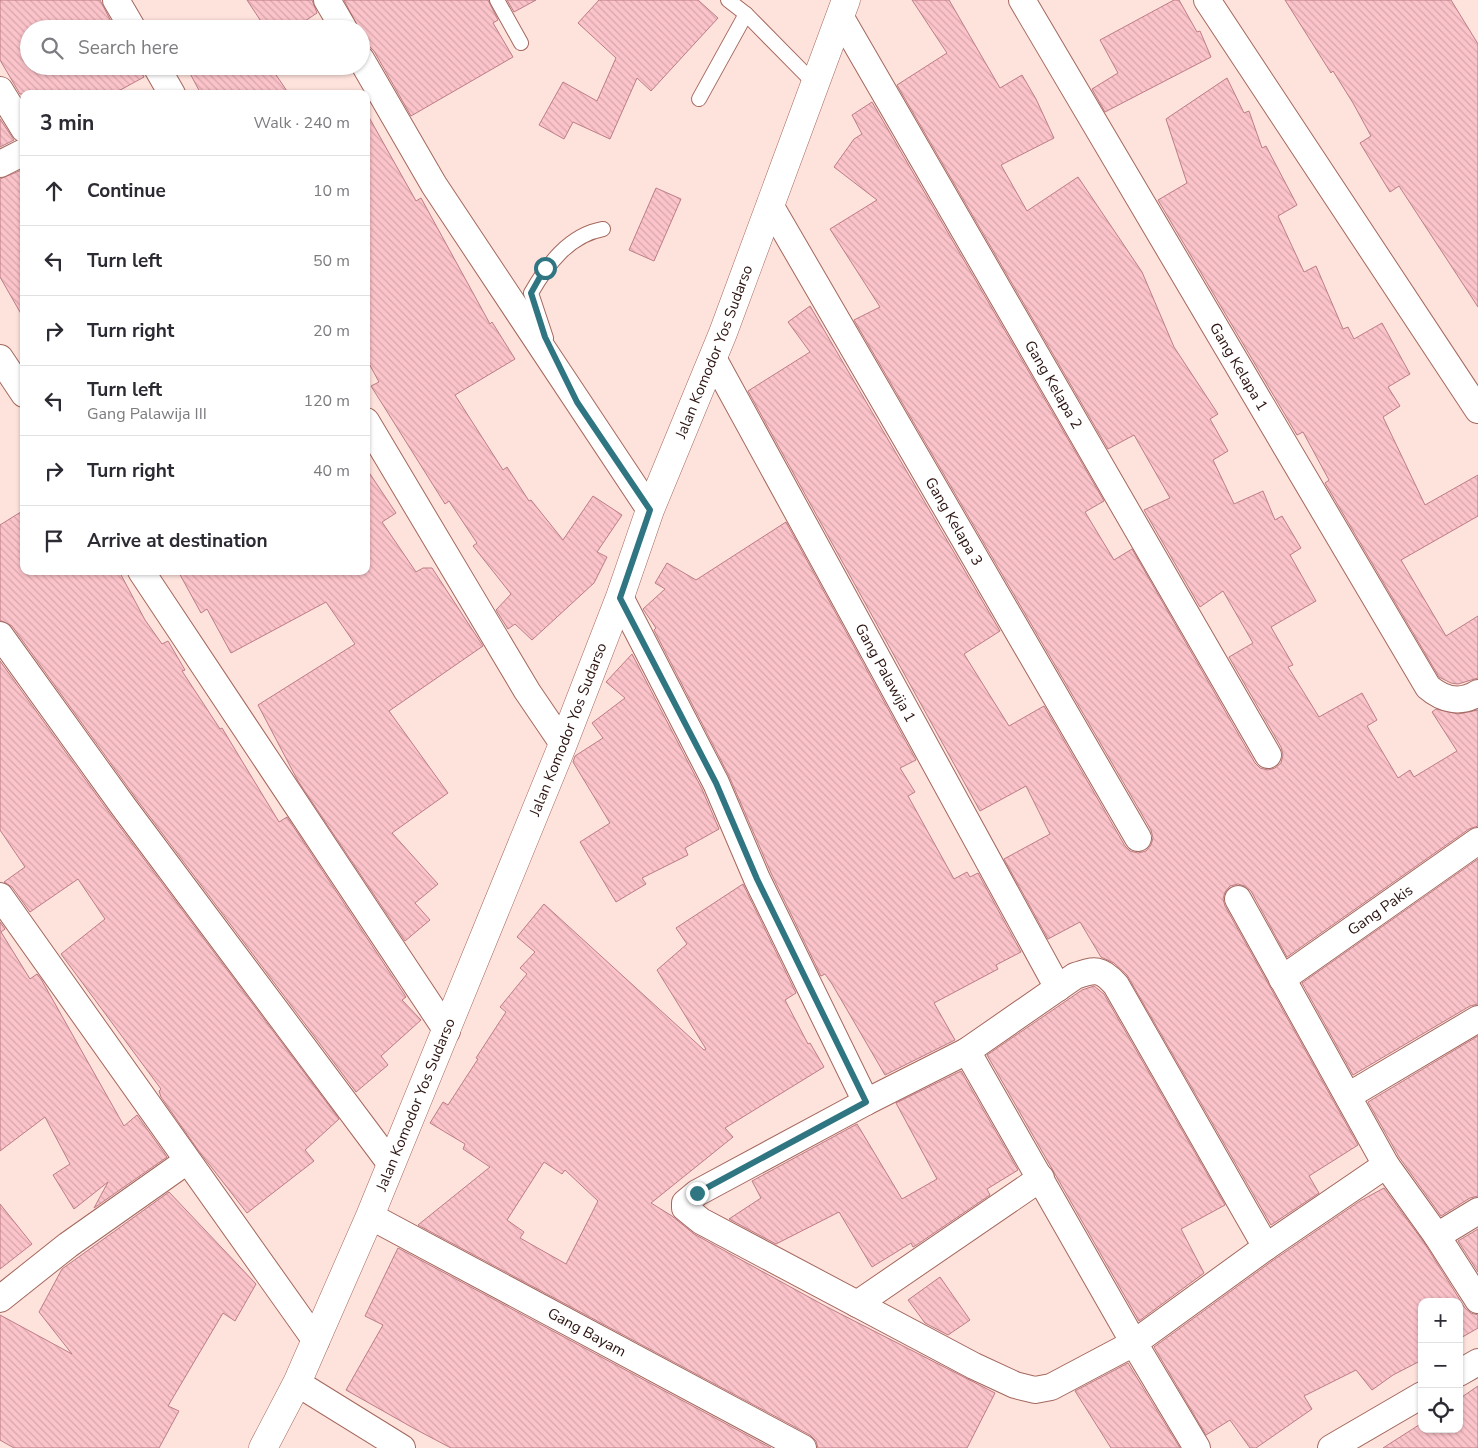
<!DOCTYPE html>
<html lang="en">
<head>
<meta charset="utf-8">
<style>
	:root { --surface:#fff; --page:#f7f7f7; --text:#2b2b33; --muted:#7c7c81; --line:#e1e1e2 }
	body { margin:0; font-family:"Nunito Sans",sans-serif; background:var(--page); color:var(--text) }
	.controls { position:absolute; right:15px; bottom:15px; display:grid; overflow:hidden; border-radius:10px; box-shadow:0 1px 4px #0004 }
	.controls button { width:45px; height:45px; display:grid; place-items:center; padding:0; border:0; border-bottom:1px solid var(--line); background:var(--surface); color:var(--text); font:25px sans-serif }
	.stop { position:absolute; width:15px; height:15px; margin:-11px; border:4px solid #2f7682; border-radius:50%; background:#fff }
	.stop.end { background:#2f7682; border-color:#fff; box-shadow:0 1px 5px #0008 }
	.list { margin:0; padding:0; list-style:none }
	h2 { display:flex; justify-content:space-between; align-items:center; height:65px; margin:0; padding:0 20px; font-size:21px }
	h2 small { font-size:16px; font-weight:400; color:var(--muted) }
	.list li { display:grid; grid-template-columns:32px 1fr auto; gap:15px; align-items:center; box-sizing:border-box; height:70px; padding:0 20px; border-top:1px solid var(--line) }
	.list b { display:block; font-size:19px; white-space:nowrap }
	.list p { margin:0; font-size:16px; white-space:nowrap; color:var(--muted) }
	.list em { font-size:16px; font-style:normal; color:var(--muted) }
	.icon { flex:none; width:28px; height:28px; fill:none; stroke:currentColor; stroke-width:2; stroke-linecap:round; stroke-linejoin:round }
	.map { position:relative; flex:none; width:1478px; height:1448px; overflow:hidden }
	.search { position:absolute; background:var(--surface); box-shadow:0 1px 4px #0004; left:20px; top:20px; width:350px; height:55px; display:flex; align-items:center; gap:12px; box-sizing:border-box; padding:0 18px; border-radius:28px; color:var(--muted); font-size:19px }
	.panel { position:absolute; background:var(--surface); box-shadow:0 1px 4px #0004; left:20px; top:90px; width:350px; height:485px; border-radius:10px }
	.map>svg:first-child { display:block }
	.building { fill:url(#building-back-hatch); stroke:#bd7d86; fill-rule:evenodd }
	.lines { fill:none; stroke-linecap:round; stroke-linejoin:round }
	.lane-casing { stroke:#a4685d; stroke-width:16 }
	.street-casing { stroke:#a4685d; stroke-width:28 }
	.secondary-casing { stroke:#a4685d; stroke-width:29 }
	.lane { stroke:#fff; stroke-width:14 }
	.street { stroke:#fff; stroke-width:26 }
	.secondary { stroke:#fff; stroke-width:28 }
	.route { stroke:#2f7682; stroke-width:6 }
	.labels { text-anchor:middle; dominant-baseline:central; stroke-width:4; stroke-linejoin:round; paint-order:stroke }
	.street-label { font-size:15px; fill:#2b1310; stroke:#fee2dc }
</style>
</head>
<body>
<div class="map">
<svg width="1478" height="1448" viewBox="0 0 1478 1448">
	<defs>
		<pattern id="building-back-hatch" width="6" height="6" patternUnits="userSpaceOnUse" patternTransform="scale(1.25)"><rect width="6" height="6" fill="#fbc3ca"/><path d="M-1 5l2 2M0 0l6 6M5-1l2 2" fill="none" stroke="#d7a7ac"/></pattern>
	</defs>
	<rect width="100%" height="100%" fill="#fee2dc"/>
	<g class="building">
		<path d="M 0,0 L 100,0 L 115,29 L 29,29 L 29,66 L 138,66 L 144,77 L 113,94 L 20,94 L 0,60 Z"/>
		<path d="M 247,0 L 312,0 L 317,13 L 293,29 L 266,29 Z"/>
		<path d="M 344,0 L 488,0 L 498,20 L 493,23 L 513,57 L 411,116 L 374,51 L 369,46 L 361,44 L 361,29 L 359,29 Z"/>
		<path d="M 507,0 L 536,0 L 514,12 Z"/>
		<path d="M 599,0 L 698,0 L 718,18 L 651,91 L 637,78 L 610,139 L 573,122 L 564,139 L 539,125 L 563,82 L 597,101 L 616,58 L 578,23 Z"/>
		<path d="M 912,0 L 949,0 L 1000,88 L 1022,75 L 1036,99 L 1054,138 L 1001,165 L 1027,211 L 1078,177 L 1142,272 L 1174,347 L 1218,414 L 1210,419 L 1228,451 L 1213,460 L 1234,504 L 1263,491 L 1275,520 L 1282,516 L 1301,548 L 1290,555 L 1316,601 L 1271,627 L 1293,665 L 1288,667 L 1319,717 L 1362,693 L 1377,720 L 1367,726 L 1398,778 L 1410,770 L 1414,777 L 1457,751 L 1432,712 L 1436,709 L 1458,714 L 1478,710 L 1478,826 L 1469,829 L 1287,957 L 1251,891 L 1245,886 L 1238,884 L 1230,886 L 1225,892 L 1223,899 L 1225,906 L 1358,1145 L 1309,1176 L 1319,1193 L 1271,1225 L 1127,975 L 1114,963 L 1101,957 L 1080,922 L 1048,939 L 1004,859 L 1050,834 L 1026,786 L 980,811 L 748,391 L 810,352 L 788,322 L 810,306 L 1000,631 L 964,654 L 1009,726 L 1044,706 L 1125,846 L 1130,851 L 1138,853 L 1146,851 L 1151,845 L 1153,838 L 1151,830 L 854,320 L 880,307 L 830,229 L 877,200 L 834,167 L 854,139 L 862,134 L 852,115 L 872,102 L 1104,501 L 1085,512 L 1114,560 L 1132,549 L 1255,763 L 1260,768 L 1268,770 L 1275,768 L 1281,763 L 1283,755 L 1281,747 L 1229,657 L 1253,643 L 1223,591 L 1200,607 L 1144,510 L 1170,498 L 1134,435 L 1108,449 L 897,85 L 947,53 Z"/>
		<path d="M 1174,0 L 1179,0 L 1197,32 L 1200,31 L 1211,57 L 1105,112 L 1092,89 L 1118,73 L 1100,40 Z"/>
		<path d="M 1285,0 L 1451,0 L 1478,44 L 1478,307 L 1399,186 L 1390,192 L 1360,143 L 1371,136 L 1353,103 L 1333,71 L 1331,73 Z"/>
		<path d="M 186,66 L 270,66 L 289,94 L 201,94 Z"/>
		<path d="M 1227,78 L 1244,113 L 1249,111 L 1262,148 L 1266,146 L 1297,205 L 1278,216 L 1304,272 L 1316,266 L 1343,329 L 1348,327 L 1354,339 L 1382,323 L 1410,374 L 1388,387 L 1400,406 L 1383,417 L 1425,505 L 1478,475 L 1478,516 L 1401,560 L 1446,636 L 1478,616 L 1478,678 L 1458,684 L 1451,683 L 1439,677 L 1325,483 L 1329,480 L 1303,432 L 1297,435 L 1158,200 L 1187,183 L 1166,119 Z"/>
		<path d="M 366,112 L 416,201 L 421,198 L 490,324 L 492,322 L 515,359 L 455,395 L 503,470 L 507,467 L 529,501 L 531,500 L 563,540 L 593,496 L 622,515 L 597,552 L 607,557 L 594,583 L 532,640 L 515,624 L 508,629 L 496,610 L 511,594 L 473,546 L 477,543 L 449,501 L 445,504 L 371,386 L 379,382 L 366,358 Z"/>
		<path d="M 0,119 L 14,140 L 0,147 Z"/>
		<path d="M 24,169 L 24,319 L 0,277 L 0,179 Z"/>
		<path d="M 656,188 L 681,199 L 654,261 L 629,250 Z"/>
		<path d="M 366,468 L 396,513 L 382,522 L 416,572 L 423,568 L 432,568 L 483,646 L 389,711 L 448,793 L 392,833 L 438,884 L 415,903 L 430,920 L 405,941 L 298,781 L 258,705 L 355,644 L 326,602 L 231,653 L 207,609 L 201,613 L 178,571 L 366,571 Z"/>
		<path d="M 24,510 L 24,571 L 119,571 L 145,620 L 162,644 L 168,641 L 185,670 L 182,671 L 220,729 L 222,728 L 279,822 L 287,817 L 406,997 L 402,1000 L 421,1020 L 381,1056 L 388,1065 L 356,1092 L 135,797 L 12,626 L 0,620 L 0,525 Z"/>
		<path d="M 786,522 L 916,760 L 900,768 L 915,792 L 908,796 L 954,879 L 967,872 L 970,877 L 978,873 L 1021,952 L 996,965 L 998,969 L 934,1003 L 955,1040 L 885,1075 L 832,984 L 825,974 L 821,976 L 771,873 L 729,776 L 654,630 L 656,628 L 643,609 L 665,589 L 655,583 L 667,563 L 696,580 Z"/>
		<path d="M 632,654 L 702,789 L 719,829 L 685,848 L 688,855 L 642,878 L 646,884 L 616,902 L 580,842 L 610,823 L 573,762 L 575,756 L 603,738 L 592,723 L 625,698 L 606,682 Z"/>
		<path d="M 0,661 L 111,815 L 339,1119 L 305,1150 L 314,1161 L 247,1213 L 198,1150 L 161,1097 L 159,1091 L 161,1089 L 61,954 L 105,919 L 78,879 L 30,912 L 12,887 L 4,882 L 25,867 L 0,830 Z"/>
		<path d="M 1478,859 L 1478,1004 L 1470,1006 L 1353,1075 L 1302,983 Z"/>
		<path d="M 743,884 L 796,993 L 785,1000 L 808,1044 L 810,1043 L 824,1067 L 725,1128 L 733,1137 L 651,1203 L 672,1216 L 694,1234 L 827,1307 L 995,1393 L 967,1448 L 818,1448 L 816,1441 L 810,1435 L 418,1225 L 490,1167 L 463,1149 L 465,1144 L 430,1123 L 443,1102 L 448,1105 L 478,1059 L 476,1058 L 506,1012 L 500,1007 L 527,974 L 520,968 L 535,952 L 517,937 L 544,904 L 704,1050 L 706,1049 L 657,970 L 687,944 L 676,928 ZM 544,1162 L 562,1174 L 565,1170 L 598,1201 L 566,1264 L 520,1238 L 524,1232 L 507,1220 Z"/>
		<path d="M 0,922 L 5,929 L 1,932 L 30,979 L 37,974 L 41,979 L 124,1126 L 137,1115 L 167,1157 L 94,1208 L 108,1182 L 74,1209 L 53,1175 L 70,1164 L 45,1117 L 0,1151 Z"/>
		<path d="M 1094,986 L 1104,994 L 1225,1205 L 1181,1229 L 1204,1273 L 1139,1321 L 987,1055 L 1082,990 Z"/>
		<path d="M 1478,1036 L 1478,1196 L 1470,1198 L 1441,1216 L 1399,1157 L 1368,1102 Z"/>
		<path d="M 961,1071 L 1018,1170 L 987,1189 L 990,1195 L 915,1246 L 913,1247 L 911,1243 L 872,1267 L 839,1212 L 776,1244 L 729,1219 L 761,1198 L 752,1181 L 857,1124 L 902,1199 L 937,1179 L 896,1103 Z"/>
		<path d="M 1384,1188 L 1425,1244 L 1465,1308 L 1471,1313 L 1478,1315 L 1478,1328 L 1459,1339 L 1459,1302 L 1422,1302 L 1422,1360 L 1393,1375 L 1372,1390 L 1356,1370 L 1304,1396 L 1312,1409 L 1256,1448 L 1250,1448 L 1230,1420 L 1206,1435 L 1154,1347 L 1275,1259 L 1360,1201 Z"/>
		<path d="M 169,1192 L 256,1284 L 235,1321 L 223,1313 L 168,1406 L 179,1411 L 159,1448 L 14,1448 L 0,1440 L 0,1315 L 72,1354 L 39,1312 L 62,1269 Z"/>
		<path d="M 0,1204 L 32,1244 L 0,1269 Z"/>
		<path d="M 1478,1229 L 1478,1272 L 1458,1241 Z"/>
		<path d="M 398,1248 L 771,1448 L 451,1448 L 415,1429 L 346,1390 L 383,1325 L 365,1316 Z"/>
		<path d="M 940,1277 L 970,1320 L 948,1335 L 925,1323 L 908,1300 Z"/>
		<path d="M 1128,1363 L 1180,1448 L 1111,1448 L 1075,1391 Z"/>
		<path d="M 1478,1386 L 1478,1448 L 1383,1448 L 1422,1423 L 1422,1429 L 1459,1429 L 1459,1399 Z"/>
	</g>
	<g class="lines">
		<g class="lane-casing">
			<g id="lane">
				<path d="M 497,0 L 521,43"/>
				<path d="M 728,0 L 746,14 L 815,84"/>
				<path d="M 699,99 L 746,14"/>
				<path d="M 546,338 L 531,293 C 547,265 569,235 603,229"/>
			</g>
		</g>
		<g class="street-casing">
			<g id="street">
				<path d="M 116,0 L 133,29"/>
				<path d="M 327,0 L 344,29"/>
				<path id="s1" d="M 1022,0 L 1428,687 C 1443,700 1461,704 1478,693"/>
				<path d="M 1207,0 L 1478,410"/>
				<path id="s2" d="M 840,16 L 1268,755"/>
				<path d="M 361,59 L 434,185 L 650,510"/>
				<path d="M 156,66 L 172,94"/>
				<path d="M 0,90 L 24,129"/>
				<path d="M 0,164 L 24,152"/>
				<path id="s3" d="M 770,205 L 1138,838"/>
				<path d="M 0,358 L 24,394"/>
				<path id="s4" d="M 713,358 L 1058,988"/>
				<path d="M 366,421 L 527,691 L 563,744"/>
				<path d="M 141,571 L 447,1031"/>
				<path d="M 620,597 L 716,783 L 757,879 L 866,1102"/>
				<path d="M 0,635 L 123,806 L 390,1163"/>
				<path d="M 0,896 L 316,1341"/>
				<path d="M 1238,899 L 1386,1165 L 1437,1236 L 1478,1300"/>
				<path id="s5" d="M 1282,979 L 1478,841"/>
				<path d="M 967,1051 L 1075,976 C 1095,969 1101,968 1116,985 L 1266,1247"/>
				<path d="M 1348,1096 L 1478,1019"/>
				<path id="s6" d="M 370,1216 L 803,1448"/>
				<path d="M 1437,1236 L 1478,1211"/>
				<path d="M 0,1299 L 68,1245 L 187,1161"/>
				<path d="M 857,1304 L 1041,1178"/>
				<path d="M 1459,1373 L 1478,1362"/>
				<path d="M 297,1383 L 402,1448"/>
				<path d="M 1197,1448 L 1134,1343 L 967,1051 L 866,1102 L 697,1193 L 685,1203 L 685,1208 L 701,1221 L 974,1366 L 1015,1385 L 1035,1390 L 1051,1387 L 1134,1343 L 1266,1247 L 1386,1165"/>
				<path d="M 1331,1448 L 1422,1395"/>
			</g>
		</g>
		<g class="secondary-casing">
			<g id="secondary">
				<path id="s7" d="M 263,1448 L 297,1383 L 370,1216 L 563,744 L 620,597 L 650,510 L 723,333 L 846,0"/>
			</g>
		</g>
		<use href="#lane" class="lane"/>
		<use href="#street" class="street"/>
		<use href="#secondary" class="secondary"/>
	</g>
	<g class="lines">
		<path class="route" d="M 545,268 L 531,293 L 545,337 L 577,402 L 650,510 L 620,598 L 716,783 L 757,879 L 866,1102 L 697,1193"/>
	</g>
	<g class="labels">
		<g class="street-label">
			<text stroke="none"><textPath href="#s7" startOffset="1186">Jalan Komodor Yos Sudarso</textPath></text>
			<text stroke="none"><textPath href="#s1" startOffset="426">Gang Kelapa 1</textPath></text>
			<text stroke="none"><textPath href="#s2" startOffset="426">Gang Kelapa 2</textPath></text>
			<text stroke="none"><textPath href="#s3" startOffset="366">Gang Kelapa 3</textPath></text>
			<text stroke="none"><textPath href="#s4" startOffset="359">Gang Palawija 1</textPath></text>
			<text stroke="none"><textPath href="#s7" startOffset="781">Jalan Komodor Yos Sudarso</textPath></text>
			<text stroke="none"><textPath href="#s5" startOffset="120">Gang Pakis</textPath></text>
			<text stroke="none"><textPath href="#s7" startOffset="376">Jalan Komodor Yos Sudarso</textPath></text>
			<text stroke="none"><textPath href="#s6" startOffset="246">Gang Bayam</textPath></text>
		</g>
	</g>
</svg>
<div class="controls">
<button>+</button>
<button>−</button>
<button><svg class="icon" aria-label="locate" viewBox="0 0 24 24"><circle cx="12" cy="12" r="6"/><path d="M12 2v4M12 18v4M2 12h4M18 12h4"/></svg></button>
</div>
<div class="stop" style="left:545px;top:268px"></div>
<div class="stop end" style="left:697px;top:1193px"></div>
<div class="search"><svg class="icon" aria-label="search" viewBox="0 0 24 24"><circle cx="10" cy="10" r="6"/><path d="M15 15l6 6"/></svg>Search here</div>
<section class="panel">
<h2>3 min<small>Walk · 240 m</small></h2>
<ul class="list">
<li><svg class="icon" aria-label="ahead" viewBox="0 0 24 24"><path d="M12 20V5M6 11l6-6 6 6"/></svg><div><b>Continue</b></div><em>10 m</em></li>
<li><svg class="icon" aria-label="left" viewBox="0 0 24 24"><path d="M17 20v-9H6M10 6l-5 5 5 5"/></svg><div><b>Turn left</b></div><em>50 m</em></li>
<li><svg class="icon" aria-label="right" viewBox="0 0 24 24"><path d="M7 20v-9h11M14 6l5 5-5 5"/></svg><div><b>Turn right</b></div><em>20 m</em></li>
<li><svg class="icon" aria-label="left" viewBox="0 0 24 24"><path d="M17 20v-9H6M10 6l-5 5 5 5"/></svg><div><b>Turn left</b><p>Gang Palawija III</p></div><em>120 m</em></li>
<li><svg class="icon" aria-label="right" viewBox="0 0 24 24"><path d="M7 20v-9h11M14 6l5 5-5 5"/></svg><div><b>Turn right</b></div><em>40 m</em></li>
<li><svg class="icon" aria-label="arrive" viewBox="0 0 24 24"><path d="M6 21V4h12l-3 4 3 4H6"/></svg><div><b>Arrive at destination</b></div></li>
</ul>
</section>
</div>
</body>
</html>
